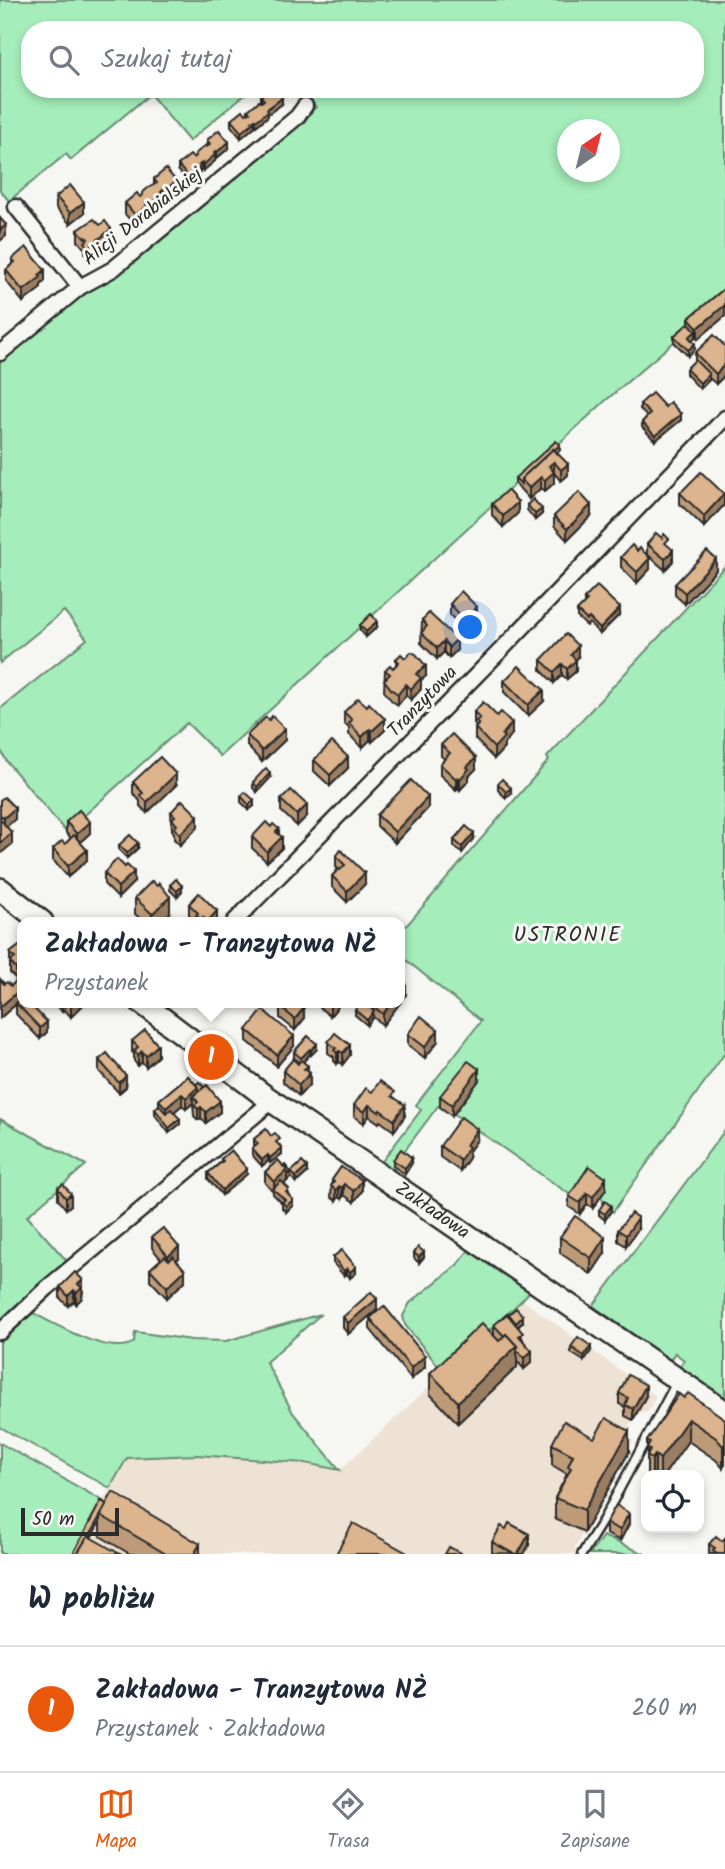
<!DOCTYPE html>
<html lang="pl">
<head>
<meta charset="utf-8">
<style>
	:root { --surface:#fff; --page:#f6f6f7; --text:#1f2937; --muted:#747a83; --line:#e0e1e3; --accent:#ea580c }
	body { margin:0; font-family:Kalam,sans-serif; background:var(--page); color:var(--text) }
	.controls { position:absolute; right:21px; bottom:21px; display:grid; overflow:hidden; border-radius:14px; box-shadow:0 4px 10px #0003 }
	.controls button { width:63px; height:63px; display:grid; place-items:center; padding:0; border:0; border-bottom:2px solid var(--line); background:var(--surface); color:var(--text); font:35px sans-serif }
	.compass { position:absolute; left:557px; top:119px; width:63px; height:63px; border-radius:50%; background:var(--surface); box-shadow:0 4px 10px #0003; rotate:35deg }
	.scale { position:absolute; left:21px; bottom:18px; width:98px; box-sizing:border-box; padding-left:7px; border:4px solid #2b2b2b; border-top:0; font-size:19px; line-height:24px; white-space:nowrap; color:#2b2b2b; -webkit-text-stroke:5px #f6f6f2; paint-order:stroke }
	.you { position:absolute; left:471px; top:628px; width:24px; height:24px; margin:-18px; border:5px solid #fff; border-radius:50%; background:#1a73e8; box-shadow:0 0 0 10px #1a73e833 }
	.badge { display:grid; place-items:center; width:46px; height:46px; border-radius:50%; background:var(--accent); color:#fff; font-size:23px; font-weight:700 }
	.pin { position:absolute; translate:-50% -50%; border:4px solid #fff; box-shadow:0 2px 7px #0006 }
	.popup { position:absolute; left:17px; top:917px; width:388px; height:91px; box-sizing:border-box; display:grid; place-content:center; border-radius:14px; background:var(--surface); filter:drop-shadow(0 2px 5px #0005); font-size:23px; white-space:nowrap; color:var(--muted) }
	.popup b { font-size:26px; color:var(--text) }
	.popup::after { content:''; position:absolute; left:50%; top:100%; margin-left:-14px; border:14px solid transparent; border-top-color:var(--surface) }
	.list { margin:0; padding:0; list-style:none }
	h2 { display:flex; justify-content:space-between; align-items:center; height:91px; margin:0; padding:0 28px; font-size:30px }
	h2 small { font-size:23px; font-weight:400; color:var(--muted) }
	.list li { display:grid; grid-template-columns:46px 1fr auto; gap:21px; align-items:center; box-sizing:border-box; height:126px; padding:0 28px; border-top:2px solid var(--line) }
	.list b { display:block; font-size:26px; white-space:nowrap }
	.list p { margin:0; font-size:23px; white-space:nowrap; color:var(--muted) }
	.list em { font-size:23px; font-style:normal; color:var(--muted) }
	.icon { flex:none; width:38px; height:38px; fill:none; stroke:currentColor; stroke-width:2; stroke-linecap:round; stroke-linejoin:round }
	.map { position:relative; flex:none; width:725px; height:1554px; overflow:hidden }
	.search { position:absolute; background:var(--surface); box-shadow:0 4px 10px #0003; left:21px; right:21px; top:21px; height:77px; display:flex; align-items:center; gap:18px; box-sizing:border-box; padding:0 24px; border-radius:28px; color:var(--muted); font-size:26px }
	.sheet { height:217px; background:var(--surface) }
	nav { display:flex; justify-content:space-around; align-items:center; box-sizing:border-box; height:98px; border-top:2px solid var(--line); background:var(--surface); font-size:19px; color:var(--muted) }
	nav a { display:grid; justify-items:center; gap:4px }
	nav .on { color:var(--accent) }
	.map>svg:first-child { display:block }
	.built { fill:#eee2d4 }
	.green { fill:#a5edba; stroke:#688c72; stroke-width:2; fill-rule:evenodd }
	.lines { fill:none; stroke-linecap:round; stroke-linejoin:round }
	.lane-casing { stroke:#2b2b2b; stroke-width:12 }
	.street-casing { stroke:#2b2b2b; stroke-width:19 }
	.secondary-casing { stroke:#2b2b2b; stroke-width:26 }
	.lane { stroke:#f6f6f2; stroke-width:7 }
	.street { stroke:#f6f6f2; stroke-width:14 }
	.secondary { stroke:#f6f6f2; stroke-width:21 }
	.wall { fill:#bd9b79; stroke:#2b2b2b; stroke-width:2 }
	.shaded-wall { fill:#9a7e63; stroke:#2b2b2b; stroke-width:2 }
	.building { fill:#dcb48d; stroke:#2b2b2b; stroke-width:2 }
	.labels { text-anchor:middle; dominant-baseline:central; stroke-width:6; stroke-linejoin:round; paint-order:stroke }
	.street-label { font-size:19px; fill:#2b2b2b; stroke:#f6f6f2 }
	.neighbourhood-label { font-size:21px; letter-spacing:2px; fill:#2b2b2b; stroke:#f6f6f2 }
</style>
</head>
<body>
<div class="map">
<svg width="725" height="1554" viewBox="0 0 725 1554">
	<rect width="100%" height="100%" fill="#f6f6f2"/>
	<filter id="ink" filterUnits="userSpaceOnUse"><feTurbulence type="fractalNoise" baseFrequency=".0143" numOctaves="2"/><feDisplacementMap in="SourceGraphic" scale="14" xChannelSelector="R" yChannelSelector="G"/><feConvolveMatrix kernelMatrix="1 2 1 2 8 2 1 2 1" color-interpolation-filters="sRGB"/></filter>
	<g filter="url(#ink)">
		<path class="built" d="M 522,1300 L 656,1396 L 648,1412 L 638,1412 L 632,1420 L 624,1435 L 633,1440 L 628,1451 L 629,1452 L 586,1532 L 584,1532 L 574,1549 L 588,1554 L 74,1554 L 126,1458 L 197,1455 L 305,1463 L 340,1470 Z"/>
		<g class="green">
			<path d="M 0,0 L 725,0 L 725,298 L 604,402 L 220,756 L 187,723 L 66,832 L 7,762 L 0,749 L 0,709 L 87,639 L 64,611 L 0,663 L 0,360 L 68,302 L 124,265 L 316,107 L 302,89 L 695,89 L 695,30 L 30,30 L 30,89 L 251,89 L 189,141 L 150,94 L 71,160 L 66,154 L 9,201 L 0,190 ZM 568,130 L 610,130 L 610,172 L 568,172 Z"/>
			<path d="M 725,566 L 725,1053 L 613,1212 L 605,1207 L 601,1196 L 575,1198 L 454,1114 L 479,1081 L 468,1072 L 440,1107 L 438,1106 L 394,1165 L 396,1167 L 392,1172 L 380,1164 L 421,1110 L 416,1105 L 481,1021 L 400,955 L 400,933 L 549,760 L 547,757 Z"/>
			<path d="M 0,1119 L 86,1165 L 27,1216 L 67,1261 L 0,1326 Z"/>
			<path d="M 725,1130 L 725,1400 L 679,1367 L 684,1360 L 675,1353 L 670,1360 L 593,1306 Z"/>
			<path d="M 472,1246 L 533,1288 L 522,1300 L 444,1373 L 405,1325 L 403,1316 L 410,1303 L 457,1265 Z"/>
			<path d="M 31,1312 C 53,1323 111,1358 134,1342 L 135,1332 L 192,1340 L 226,1341 L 321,1314 L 266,1362 L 293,1413 L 340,1470 L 305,1463 L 197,1455 L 127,1458 L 110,1488 L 0,1427 L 0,1342 Z"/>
			<path d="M 0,1443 L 103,1501 L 74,1554 L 0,1554 Z"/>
			<path d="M 603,1536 L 645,1554 L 590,1554 Z"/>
		</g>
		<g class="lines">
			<g class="lane-casing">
				<path id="lane" d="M 582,1554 L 603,1520 L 676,1383"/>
			</g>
			<g class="street-casing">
				<g id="street">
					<path d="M 16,207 L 80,287"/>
					<path d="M 0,353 L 80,287 L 113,269 L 297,117 L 305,106"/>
					<path d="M 234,922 L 501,650 L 725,418"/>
					<path d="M 0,1332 L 47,1288 L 272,1101"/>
				</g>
			</g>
			<g class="secondary-casing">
				<g id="secondary">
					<path d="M 0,889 L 42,922"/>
					<path id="s1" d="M 142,1003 L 266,1097 L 725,1412"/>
				</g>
			</g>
			<use href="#lane" class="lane"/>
			<use href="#street" class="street"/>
			<use href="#secondary" class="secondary"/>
		</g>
		<g class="wall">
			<path d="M 261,96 L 282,104 L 268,114 L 268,116 L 256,126 L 255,125 L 253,128 L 241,138 L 231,126 L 231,120 L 246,114 L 248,113 L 248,110 L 261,102 Z"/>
			<path d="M 207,140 L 229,148 L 217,158 L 216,157 L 215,161 L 203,171 L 202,169 L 200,170 L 200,172 L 188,182 L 178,170 L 178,165 L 193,158 L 195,157 L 195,154 L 208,146 Z"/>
			<path d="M 154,179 L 176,192 L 164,202 L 163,201 L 162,205 L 150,215 L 148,213 L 147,217 L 135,226 L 125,214 L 125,203 L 140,197 L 142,196 L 142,193 L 154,185 Z"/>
			<path d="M 56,197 L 84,213 L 70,224 L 56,208 Z"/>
			<path d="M 78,230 L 111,240 L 89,258 L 85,253 L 85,249 L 78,241 Z"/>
			<path d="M 12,259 L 45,281 L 41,285 L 41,288 L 23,302 L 6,281 L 6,270 L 12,264 Z"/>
			<path d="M 725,288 L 725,316 L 698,339 L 696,336 L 692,340 L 695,349 L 688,356 L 674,342 L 674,336 L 689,323 L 689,318 Z"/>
			<path d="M 725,346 L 725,375 L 716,384 L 709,378 L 709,380 L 700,389 L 686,374 L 686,369 L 695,361 L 695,353 Z"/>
			<path d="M 640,404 L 665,407 L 681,420 L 655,441 L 642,427 L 642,422 L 647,417 L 640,409 Z"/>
			<path d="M 560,450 L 557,453 L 568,475 L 561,481 L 554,473 L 554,483 L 545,491 L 541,488 L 529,499 L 515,483 L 515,478 Z"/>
			<path d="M 680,493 L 724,505 L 704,527 L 680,504 Z"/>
			<path d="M 492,504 L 518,513 L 503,527 L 492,515 Z"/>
			<path d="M 527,505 L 542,514 L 535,520 L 527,510 Z"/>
			<path d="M 554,516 L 591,516 L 567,540 L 554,526 Z"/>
			<path d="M 647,544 L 669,547 L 673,561 L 665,570 L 647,554 Z"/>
			<path d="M 637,551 L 650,569 L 637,583 L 621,567 L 621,557 Z"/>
			<path d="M 716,570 L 685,604 L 675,595 L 675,584 Z"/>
			<path d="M 584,599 L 620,614 L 600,634 L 589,623 L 587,626 L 577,617 L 577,611 L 584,604 Z"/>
			<path d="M 450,604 L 477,612 L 483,624 L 474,633 L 468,626 L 464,630 L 450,615 Z"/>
			<path d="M 422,620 L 457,650 L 449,658 L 444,652 L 437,659 L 421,643 Z"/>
			<path d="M 360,625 L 377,627 L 366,637 L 360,630 Z"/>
			<path d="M 578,657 L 576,660 L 576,671 L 567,679 L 562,675 L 554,683 L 541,670 L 541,660 Z"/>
			<path d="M 396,659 L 426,676 L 421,680 L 421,689 L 411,700 L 406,695 L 398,705 L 392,701 L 384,691 L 385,670 L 393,668 L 396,665 Z"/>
			<path d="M 504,681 L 544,701 L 528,716 L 504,692 Z"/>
			<path d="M 344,712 L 385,730 L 372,742 L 370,740 L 362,748 L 349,734 L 349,727 L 344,723 Z"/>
			<path d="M 474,712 L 512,734 L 504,744 L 504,748 L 494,759 L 475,739 L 475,728 L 476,726 L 474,723 Z"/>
			<path d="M 269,720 L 285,740 L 262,762 L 247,746 L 247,735 Z"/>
			<path d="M 441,745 L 476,769 L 469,776 L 469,780 L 460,790 L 458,788 L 456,790 L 440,775 L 440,764 L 445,759 L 441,756 Z"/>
			<path d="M 314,760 L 348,768 L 330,786 L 314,771 Z"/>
			<path d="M 270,778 L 257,792 L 253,788 L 253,782 Z"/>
			<path d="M 133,782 L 176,785 L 147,813 L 140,806 L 140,801 L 133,793 Z"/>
			<path d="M 498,784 L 511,793 L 506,798 L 498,790 Z"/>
			<path d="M 241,796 L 254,806 L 249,810 L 241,802 Z"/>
			<path d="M 281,800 L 307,816 L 297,826 L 281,811 Z"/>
			<path d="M 428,808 L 395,843 L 377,826 L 377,815 Z"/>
			<path d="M 171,812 L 198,827 L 180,845 L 174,839 L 174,833 L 172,830 Z"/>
			<path d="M 66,822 L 90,833 L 80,842 L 87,860 L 68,877 L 53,860 L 53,849 L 65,844 L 71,838 L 66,833 Z"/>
			<path d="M 279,834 L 282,848 L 267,862 L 252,848 L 252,837 Z"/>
			<path d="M 474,838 L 462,853 L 454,846 L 454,840 Z"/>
			<path d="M 119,845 L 138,848 L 127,858 L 119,850 Z"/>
			<path d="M 336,856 L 365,884 L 347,902 L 332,887 L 332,876 L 338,869 L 336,867 Z"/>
			<path d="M 104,873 L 134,882 L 118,898 L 104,884 Z"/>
			<path d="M 170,885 L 182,891 L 177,897 L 170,890 Z"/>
			<path d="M 135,898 L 170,913 L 160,922 L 144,922 L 135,914 Z"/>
			<path d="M 189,904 L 217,922 L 196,922 L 189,915 Z"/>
			<path d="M 22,944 L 22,978 L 20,976 L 16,979 L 10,973 L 10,953 Z"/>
			<path d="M 0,979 L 47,1032 L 40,1039 L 16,1014 L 16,1004 L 0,1018 Z"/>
			<path d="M 58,1003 L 84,1003 L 84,1004 L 71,1017 L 65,1010 L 62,1012 L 58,1007 Z"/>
			<path d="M 320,1003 L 341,1003 L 330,1016 L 320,1008 Z"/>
			<path d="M 376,1003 L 400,1003 L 383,1025 L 373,1017 L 367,1025 L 355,1015 L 355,1010 L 373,1010 L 373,1006 Z"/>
			<path d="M 280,1007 L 304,1019 L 295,1030 L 280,1018 Z"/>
			<path d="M 247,1030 L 294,1046 L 277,1066 L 247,1041 Z"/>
			<path d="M 408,1034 L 438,1041 L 425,1058 L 408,1045 Z"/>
			<path d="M 308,1036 L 317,1049 L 311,1055 L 310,1054 L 303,1062 L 308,1072 L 310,1084 L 299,1096 L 283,1082 L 283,1071 L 299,1062 L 294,1058 L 294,1052 Z"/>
			<path d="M 132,1041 L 158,1056 L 146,1067 L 142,1062 L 138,1066 L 134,1061 L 134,1054 L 132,1052 Z"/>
			<path d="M 328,1042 L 350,1055 L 343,1064 L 339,1062 L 337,1064 L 334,1061 L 334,1057 L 328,1053 Z"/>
			<path d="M 99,1060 L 126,1087 L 119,1093 L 99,1071 Z"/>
			<path d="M 188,1076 L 220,1112 L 206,1123 L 201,1118 L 198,1120 L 194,1116 L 193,1103 L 186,1109 L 182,1105 L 174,1112 L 180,1124 L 169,1133 L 155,1115 L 155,1109 L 159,1105 L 159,1100 Z"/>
			<path d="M 479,1080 L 452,1116 L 440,1107 L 440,1096 Z"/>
			<path d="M 372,1092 L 395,1098 L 405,1116 L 394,1131 L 380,1121 L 379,1123 L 369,1116 L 364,1123 L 354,1116 L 354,1105 Z"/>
			<path d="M 254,1139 L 280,1145 L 282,1154 L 270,1163 L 268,1161 L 262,1166 L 252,1155 L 252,1149 L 256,1146 L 254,1145 Z"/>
			<path d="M 477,1140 L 469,1151 L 469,1158 L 460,1171 L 440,1157 L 440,1146 Z"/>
			<path d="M 221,1159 L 247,1174 L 222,1195 L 208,1179 L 208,1173 L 221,1162 Z"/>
			<path d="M 278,1160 L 291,1177 L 284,1184 L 293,1205 L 286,1212 L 282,1208 L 282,1203 L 273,1194 L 273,1191 L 265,1183 L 265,1172 Z"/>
			<path d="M 393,1160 L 412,1163 L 405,1174 L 393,1166 Z"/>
			<path d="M 341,1167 L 362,1191 L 354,1202 L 344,1195 L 342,1199 L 339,1197 L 336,1201 L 331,1197 L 332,1180 Z"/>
			<path d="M 291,1172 L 307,1173 L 296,1183 L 291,1177 Z"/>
			<path d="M 58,1188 L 71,1205 L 66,1209 L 58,1199 Z"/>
			<path d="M 606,1189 L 593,1208 L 587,1204 L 580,1214 L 569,1207 L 569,1196 Z"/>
			<path d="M 599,1210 L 611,1211 L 605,1220 L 599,1215 Z"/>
			<path d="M 638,1229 L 626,1246 L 618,1241 L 618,1230 Z"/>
			<path d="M 152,1237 L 179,1258 L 176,1260 L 185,1281 L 167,1298 L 150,1280 L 150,1269 L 161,1259 L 152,1248 Z"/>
			<path d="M 560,1237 L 605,1253 L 591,1274 L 560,1253 Z"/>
			<path d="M 414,1253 L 424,1257 L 419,1263 L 414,1258 Z"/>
			<path d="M 333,1257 L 356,1273 L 350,1278 L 347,1274 L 344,1276 L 333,1263 Z"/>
			<path d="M 60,1287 L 83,1291 L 82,1298 L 76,1304 L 74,1301 L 68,1306 L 60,1298 Z"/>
			<path d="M 377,1310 L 348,1334 L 343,1328 L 343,1317 Z"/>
			<path d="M 509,1314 L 523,1322 L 518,1327 L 532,1362 L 524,1369 L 517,1361 L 517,1367 L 458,1423 L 430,1394 L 430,1373 L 494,1336 L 494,1325 L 509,1316 Z"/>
			<path d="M 370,1318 L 425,1367 L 411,1379 L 370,1329 Z"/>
			<path d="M 571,1347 L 591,1351 L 584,1361 L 571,1353 Z"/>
			<path d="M 619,1393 L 646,1396 L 633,1420 L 625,1416 L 625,1407 L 619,1404 Z"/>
			<path d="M 684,1398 L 725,1419 L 723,1468 L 716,1460 L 688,1441 L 664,1475 L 647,1475 L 647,1441 Z"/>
			<path d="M 594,1438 L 629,1452 L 584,1532 L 555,1519 L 555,1498 L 567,1474 L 552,1465 L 552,1444 Z"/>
			<path d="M 101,1501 L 200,1554 L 130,1554 L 100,1536 L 100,1521 L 91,1538 L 73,1554 Z"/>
			<path d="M 606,1523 L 629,1524 L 620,1541 L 606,1534 Z"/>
			<path d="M 506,1529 L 529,1545 L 524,1554 L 492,1553 L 492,1542 Z"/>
			<path d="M 722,1541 L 725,1554 L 709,1554 L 709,1544 Z"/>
		</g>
		<g class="shaded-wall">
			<path d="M 282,98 L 282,104 L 268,114 L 268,116 L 256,126 L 256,121 L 267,109 Z"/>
			<path d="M 255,119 L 255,125 L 253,128 L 241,138 L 241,132 Z"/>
			<path d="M 229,142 L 229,148 L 217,158 L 217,152 Z"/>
			<path d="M 216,151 L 215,161 L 203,171 L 203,165 Z"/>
			<path d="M 202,163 L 202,169 L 200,170 L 200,172 L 188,182 L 188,177 Z"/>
			<path d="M 176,181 L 176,192 L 164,202 L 164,191 Z"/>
			<path d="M 163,190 L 162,205 L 150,215 L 150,204 Z"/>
			<path d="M 84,202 L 84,213 L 70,224 L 70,213 Z"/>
			<path d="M 148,202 L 148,213 L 147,217 L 135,226 L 135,215 Z"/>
			<path d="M 6,225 L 6,236 L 0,241 L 0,230 Z"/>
			<path d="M 111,229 L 111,240 L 89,258 L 89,247 Z"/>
			<path d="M 45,270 L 45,281 L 41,285 L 41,288 L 23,302 L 23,291 Z"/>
			<path d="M 725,305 L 725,316 L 698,339 L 698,328 Z"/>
			<path d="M 696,331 L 696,337 L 689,343 L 689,337 Z"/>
			<path d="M 695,344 L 695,349 L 688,356 L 688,350 Z"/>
			<path d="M 725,364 L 725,375 L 716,384 L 716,374 Z"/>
			<path d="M 709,374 L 709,380 L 700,389 L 700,383 Z"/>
			<path d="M 681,414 L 681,420 L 655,441 L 655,436 Z"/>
			<path d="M 560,445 L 560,450 L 553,456 L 552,452 Z"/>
			<path d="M 554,462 L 554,483 L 545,491 L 545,480 L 549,466 Z"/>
			<path d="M 568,464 L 568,475 L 561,481 L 561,470 Z"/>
			<path d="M 541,477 L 541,488 L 529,499 L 529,488 Z"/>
			<path d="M 724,494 L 724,505 L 704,527 L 704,516 Z"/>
			<path d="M 518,502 L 518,513 L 503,527 L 503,516 Z"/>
			<path d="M 591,505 L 591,516 L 567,540 L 567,529 Z"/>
			<path d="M 542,509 L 542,514 L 535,520 L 535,514 Z"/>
			<path d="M 673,550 L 673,561 L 665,570 L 665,559 Z"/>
			<path d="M 650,558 L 650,569 L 637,583 L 637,572 Z"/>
			<path d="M 716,559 L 716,570 L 685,604 L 685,593 Z"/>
			<path d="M 477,607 L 477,618 L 468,621 L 468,626 L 464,630 L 464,619 Z"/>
			<path d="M 620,608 L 620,614 L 600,634 L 600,629 Z"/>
			<path d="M 483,619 L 483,624 L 474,633 L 474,627 Z"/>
			<path d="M 377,621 L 377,627 L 366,637 L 366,632 Z"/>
			<path d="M 457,639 L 457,650 L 449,658 L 449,647 Z"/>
			<path d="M 444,641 L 444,652 L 437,659 L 437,648 Z"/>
			<path d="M 578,646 L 578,657 L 576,660 L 576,671 L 567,679 L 567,669 L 571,655 Z"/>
			<path d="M 562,664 L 562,675 L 554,683 L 554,672 Z"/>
			<path d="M 426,666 L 426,676 L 421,680 L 421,689 L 411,700 L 411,689 L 416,674 Z"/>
			<path d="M 406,684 L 406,695 L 398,705 L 398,694 Z"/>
			<path d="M 544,690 L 544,701 L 528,716 L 528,705 Z"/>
			<path d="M 385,719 L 385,730 L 372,742 L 372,731 Z"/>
			<path d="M 512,723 L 512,734 L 504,744 L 504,748 L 494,759 L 494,748 Z"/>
			<path d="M 285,729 L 285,740 L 262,762 L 262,751 Z"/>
			<path d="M 370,729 L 370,740 L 362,748 L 362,737 Z"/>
			<path d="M 348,757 L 348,768 L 330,786 L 330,775 Z"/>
			<path d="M 476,758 L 476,769 L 469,776 L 469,780 L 460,790 L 460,779 L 467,767 Z"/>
			<path d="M 270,773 L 270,778 L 257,792 L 257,787 Z"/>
			<path d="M 176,774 L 176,785 L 147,813 L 147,802 Z"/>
			<path d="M 458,777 L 458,788 L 456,790 L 456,779 Z"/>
			<path d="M 511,788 L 511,793 L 506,798 L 506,792 Z"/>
			<path d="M 428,797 L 428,808 L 395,843 L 395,832 Z"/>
			<path d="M 254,800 L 254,806 L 249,810 L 249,805 Z"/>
			<path d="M 307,805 L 307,816 L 297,826 L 297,815 Z"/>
			<path d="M 15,808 L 15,819 L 4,829 L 4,818 Z"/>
			<path d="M 198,816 L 198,827 L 180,845 L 180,834 Z"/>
			<path d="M 90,822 L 90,833 L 77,845 L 77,834 Z"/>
			<path d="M 279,829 L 279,839 L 282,837 L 282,848 L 267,862 L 267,852 L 276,832 Z"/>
			<path d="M 12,833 L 12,844 L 0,854 L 0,843 Z"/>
			<path d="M 474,833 L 474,838 L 462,853 L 462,847 Z"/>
			<path d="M 138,843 L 138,848 L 127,858 L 127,853 Z"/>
			<path d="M 87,850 L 87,860 L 68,877 L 68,866 Z"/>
			<path d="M 134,872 L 134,882 L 118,898 L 118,887 Z"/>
			<path d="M 365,873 L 365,884 L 347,902 L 347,891 Z"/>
			<path d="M 182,886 L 182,891 L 177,897 L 177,891 Z"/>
			<path d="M 170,897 L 170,913 L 160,922 L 152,922 L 152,914 Z"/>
			<path d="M 217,911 L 217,922 L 207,922 Z"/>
			<path d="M 20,965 L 20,976 L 16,979 L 16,969 Z"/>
			<path d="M 406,984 L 406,995 L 400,1002 L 400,991 Z"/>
			<path d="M 22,988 L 22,999 L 0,1018 L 0,1007 Z"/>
			<path d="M 62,1003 L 65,1003 L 65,1010 L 62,1012 Z"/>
			<path d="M 75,1003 L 84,1003 L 84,1004 L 71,1017 L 71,1006 Z"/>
			<path d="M 332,1003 L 341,1003 L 330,1016 L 330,1005 Z"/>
			<path d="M 391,1003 L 400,1003 L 383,1025 L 383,1014 Z"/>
			<path d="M 304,1008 L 304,1019 L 295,1030 L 295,1019 Z"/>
			<path d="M 373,1012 L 373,1017 L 367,1025 L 367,1020 Z"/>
			<path d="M 47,1022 L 47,1032 L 40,1039 L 40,1028 Z"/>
			<path d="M 438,1030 L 438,1041 L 425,1058 L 425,1047 Z"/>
			<path d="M 294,1036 L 294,1046 L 277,1066 L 277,1055 Z"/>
			<path d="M 317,1044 L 317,1049 L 311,1055 L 311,1050 Z"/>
			<path d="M 158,1045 L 158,1056 L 146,1067 L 146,1056 Z"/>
			<path d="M 350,1045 L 350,1055 L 343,1064 L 343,1053 Z"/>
			<path d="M 310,1049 L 310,1054 L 301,1064 L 301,1058 Z"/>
			<path d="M 142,1051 L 142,1062 L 138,1066 L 138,1055 Z"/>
			<path d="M 339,1051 L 339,1062 L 337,1064 L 337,1053 Z"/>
			<path d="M 308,1066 L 308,1076 L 310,1073 L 310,1084 L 299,1096 L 299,1085 L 304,1069 Z"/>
			<path d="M 479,1069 L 479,1080 L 452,1116 L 452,1105 Z"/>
			<path d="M 126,1076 L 126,1087 L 119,1093 L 119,1083 Z"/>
			<path d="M 198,1087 L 198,1093 L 193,1096 L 193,1103 L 186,1109 L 186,1098 Z"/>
			<path d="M 182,1094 L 182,1105 L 166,1119 L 166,1108 Z"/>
			<path d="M 220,1101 L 220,1112 L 206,1123 L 206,1112 Z"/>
			<path d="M 369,1105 L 369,1116 L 364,1123 L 364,1112 Z"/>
			<path d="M 405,1105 L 405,1116 L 394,1131 L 394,1120 Z"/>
			<path d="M 201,1107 L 201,1118 L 198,1120 L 198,1109 Z"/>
			<path d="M 180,1119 L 180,1124 L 169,1133 L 169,1128 Z"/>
			<path d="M 477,1129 L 477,1140 L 469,1151 L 469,1158 L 460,1171 L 460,1160 L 466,1145 Z"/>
			<path d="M 282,1148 L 282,1154 L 270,1163 L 270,1158 Z"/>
			<path d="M 268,1155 L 268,1161 L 262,1166 L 262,1160 Z"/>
			<path d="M 412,1158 L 412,1163 L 405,1174 L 405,1168 Z"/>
			<path d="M 307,1167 L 307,1173 L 296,1183 L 296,1177 Z"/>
			<path d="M 247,1169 L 247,1174 L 222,1195 L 222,1190 Z"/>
			<path d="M 287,1170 L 287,1181 L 276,1191 L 274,1190 L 274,1182 Z"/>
			<path d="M 291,1172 L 291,1177 L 287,1181 L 287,1175 Z"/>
			<path d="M 606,1178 L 606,1189 L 593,1208 L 593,1197 Z"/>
			<path d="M 362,1180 L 362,1191 L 354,1202 L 354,1191 Z"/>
			<path d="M 344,1184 L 344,1195 L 342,1199 L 342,1188 Z"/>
			<path d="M 339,1186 L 339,1197 L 336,1201 L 336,1190 Z"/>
			<path d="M 587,1193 L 587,1204 L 580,1214 L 580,1203 Z"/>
			<path d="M 71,1194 L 71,1205 L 66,1209 L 66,1198 Z"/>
			<path d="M 293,1200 L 293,1205 L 286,1212 L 286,1206 Z"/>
			<path d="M 611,1206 L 611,1211 L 605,1220 L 605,1214 Z"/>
			<path d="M 638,1218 L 638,1229 L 626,1246 L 626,1235 Z"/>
			<path d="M 605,1237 L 605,1253 L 591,1274 L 591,1258 Z"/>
			<path d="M 179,1247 L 179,1258 L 168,1267 L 168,1256 Z"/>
			<path d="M 424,1252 L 424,1257 L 419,1263 L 419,1257 Z"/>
			<path d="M 356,1267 L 356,1273 L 350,1278 L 350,1272 Z"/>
			<path d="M 347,1268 L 347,1274 L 344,1276 L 344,1271 Z"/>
			<path d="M 185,1270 L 185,1281 L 167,1298 L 167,1287 Z"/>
			<path d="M 83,1280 L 82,1298 L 76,1304 L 76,1293 L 78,1284 Z"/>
			<path d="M 74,1290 L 74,1301 L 68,1306 L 68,1296 Z"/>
			<path d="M 377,1299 L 377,1310 L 348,1334 L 348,1323 Z"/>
			<path d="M 523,1316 L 523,1322 L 516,1328 L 516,1323 Z"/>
			<path d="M 517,1346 L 517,1367 L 458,1423 L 458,1402 Z"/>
			<path d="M 591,1346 L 591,1351 L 584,1361 L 584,1356 Z"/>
			<path d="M 532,1351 L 532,1362 L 524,1369 L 524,1358 Z"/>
			<path d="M 425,1356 L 425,1367 L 411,1379 L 411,1368 Z"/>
			<path d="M 646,1385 L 646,1396 L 633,1420 L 633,1409 Z"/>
			<path d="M 688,1419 L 688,1441 L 664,1475 L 660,1475 L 660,1459 Z"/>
			<path d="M 629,1431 L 629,1452 L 584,1532 L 584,1510 Z"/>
			<path d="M 725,1444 L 725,1465 L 723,1468 L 723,1446 Z"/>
			<path d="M 655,1455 L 655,1475 L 652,1475 L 652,1459 Z"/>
			<path d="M 629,1513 L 629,1524 L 620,1541 L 620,1530 Z"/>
			<path d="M 100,1515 L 100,1521 L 82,1554 L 79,1554 Z"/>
			<path d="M 529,1534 L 529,1545 L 524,1554 L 518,1554 Z"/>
			<path d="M 200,1544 L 200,1554 L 194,1554 Z"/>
		</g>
		<g class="building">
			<path d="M 269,89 L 275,89 L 282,98 L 267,109 L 268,111 L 256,121 L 255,119 L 252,121 L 253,123 L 241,132 L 231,120 L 243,110 L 246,114 L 250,112 L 248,110 L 259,101 L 261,102 L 264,100 L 261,96 Z"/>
			<path d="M 219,130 L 229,142 L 217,152 L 216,151 L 214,153 L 215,155 L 203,165 L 202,163 L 199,165 L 200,167 L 188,177 L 178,165 L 190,155 L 193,158 L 196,156 L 195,154 L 206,145 L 207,147 L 210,144 L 207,140 Z"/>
			<path d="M 166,169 L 176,181 L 164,191 L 163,190 L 161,192 L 162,194 L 150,204 L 148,202 L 146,204 L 147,206 L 135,215 L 125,203 L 137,193 L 140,197 L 143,195 L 142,193 L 148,188 L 157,183 L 154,179 Z"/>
			<path d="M 70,185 L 84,202 L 70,213 L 56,197 Z"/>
			<path d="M 0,218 L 6,225 L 0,230 Z"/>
			<path d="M 94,219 L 100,225 L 105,221 L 111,229 L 89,247 L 85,242 L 88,239 L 86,237 L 85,238 L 78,230 Z"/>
			<path d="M 26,247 L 45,270 L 39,275 L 41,277 L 23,291 L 6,270 L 15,262 L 12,259 Z"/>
			<path d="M 725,288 L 725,305 L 698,328 L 689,318 Z"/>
			<path d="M 689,323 L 696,331 L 689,337 L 695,344 L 688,350 L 674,336 Z"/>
			<path d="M 714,335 L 725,346 L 725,364 L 716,374 L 695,353 Z"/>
			<path d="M 695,360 L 709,374 L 700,383 L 686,369 Z"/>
			<path d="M 652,393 L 665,407 L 670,402 L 681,414 L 655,436 L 642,422 L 650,414 L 640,404 Z"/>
			<path d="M 556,441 L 560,445 L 554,450 L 553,449 L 521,479 L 521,484 L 515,478 Z"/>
			<path d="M 553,449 L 568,464 L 561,470 L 554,462 L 549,466 L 554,472 L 545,480 L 541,477 L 529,488 L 521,479 Z"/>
			<path d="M 701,472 L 724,494 L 704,516 L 680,493 Z"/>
			<path d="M 507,490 L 518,502 L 503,516 L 492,504 Z"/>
			<path d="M 579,492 L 591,505 L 567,529 L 554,516 Z"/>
			<path d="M 533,499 L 542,509 L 535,514 L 527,505 Z"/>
			<path d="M 656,533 L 662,538 L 664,534 L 669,539 L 665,543 L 673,550 L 665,559 L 647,544 Z"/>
			<path d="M 632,545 L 637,551 L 640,548 L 650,558 L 637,572 L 621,557 Z"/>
			<path d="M 707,551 L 716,559 L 685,593 L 675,584 Z"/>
			<path d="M 597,586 L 620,608 L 600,629 L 589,618 L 587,620 L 577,611 L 587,601 L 584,599 Z"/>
			<path d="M 461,591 L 477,607 L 464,619 L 450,604 Z"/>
			<path d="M 477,612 L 483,619 L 474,627 L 468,621 Z"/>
			<path d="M 429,613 L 457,639 L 449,647 L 444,641 L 437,648 L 421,633 L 427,626 L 422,620 Z"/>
			<path d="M 371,614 L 377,621 L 366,632 L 360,625 Z"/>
			<path d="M 566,634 L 578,646 L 571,655 L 576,660 L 567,669 L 562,664 L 554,672 L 541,660 Z"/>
			<path d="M 411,652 L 416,654 L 426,666 L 416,674 L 421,678 L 411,689 L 406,684 L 398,694 L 392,690 L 384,680 L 390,674 L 385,670 L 390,665 L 393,668 L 399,662 L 396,659 L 401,654 L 405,658 Z"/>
			<path d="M 519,666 L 544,690 L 528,705 L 504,681 Z"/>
			<path d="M 358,698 L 367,706 L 369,703 L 385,719 L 372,731 L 370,729 L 362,737 L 349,723 L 352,720 L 344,712 Z"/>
			<path d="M 483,702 L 497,716 L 501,712 L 512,723 L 502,735 L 504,737 L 494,748 L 475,728 L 479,724 L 476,721 L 480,718 L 474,712 Z"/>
			<path d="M 272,716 L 285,729 L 262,751 L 247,735 L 266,717 L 269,720 Z"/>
			<path d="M 452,734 L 476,758 L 467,767 L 469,769 L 460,779 L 458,777 L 456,779 L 440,764 L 450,753 L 441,745 Z"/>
			<path d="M 332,742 L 348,757 L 330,775 L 314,760 Z"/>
			<path d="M 160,757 L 176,774 L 147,802 L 140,795 L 143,793 L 133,782 Z"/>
			<path d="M 266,768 L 270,773 L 257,787 L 253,782 Z"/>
			<path d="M 502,779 L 511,788 L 506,792 L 498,784 Z"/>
			<path d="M 411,780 L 428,797 L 395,832 L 377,815 Z"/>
			<path d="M 291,790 L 307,805 L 297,815 L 281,800 Z"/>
			<path d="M 245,792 L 254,800 L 249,805 L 241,796 Z"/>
			<path d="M 4,797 L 15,808 L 4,818 L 2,816 L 0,818 L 0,800 Z"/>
			<path d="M 182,800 L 198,816 L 180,834 L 174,828 L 177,825 L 172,819 L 175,816 L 171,812 Z"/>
			<path d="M 79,810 L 90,822 L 77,834 L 66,822 Z"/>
			<path d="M 0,819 L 12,833 L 0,843 Z"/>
			<path d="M 266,822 L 271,827 L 273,824 L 279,829 L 276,832 L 282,837 L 267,852 L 252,837 Z"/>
			<path d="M 466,826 L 474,833 L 462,847 L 454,840 Z"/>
			<path d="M 74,835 L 87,850 L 68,866 L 53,849 L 62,841 L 65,844 Z"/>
			<path d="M 130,835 L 138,843 L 127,853 L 119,845 Z"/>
			<path d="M 341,850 L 365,873 L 347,891 L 332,876 L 339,869 L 340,870 L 345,865 L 336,856 Z"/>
			<path d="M 117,859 L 125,867 L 127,865 L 134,872 L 118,887 L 104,873 Z"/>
			<path d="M 176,879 L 182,886 L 177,891 L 170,885 Z"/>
			<path d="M 152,881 L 157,886 L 159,883 L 170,897 L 152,914 L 135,898 Z"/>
			<path d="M 199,893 L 217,911 L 207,922 L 203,917 L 201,920 L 196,915 L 198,913 L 189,904 Z"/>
			<path d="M 22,944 L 22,967 L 20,965 L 16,969 L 10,962 L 15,958 L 10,953 Z"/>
			<path d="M 0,979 L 4,984 L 7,982 L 11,986 L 17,980 L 22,985 L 22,988 L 0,1007 Z"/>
			<path d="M 400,979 L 406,984 L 400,991 Z"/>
			<path d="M 22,998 L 22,1003 L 29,1003 L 47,1022 L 40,1028 L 16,1003 Z"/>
			<path d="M 284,1003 L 298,1003 L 304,1008 L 295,1019 L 280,1007 Z"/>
			<path d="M 360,1003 L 364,1003 L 374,1011 L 367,1020 L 355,1010 Z"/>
			<path d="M 376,1003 L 391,1003 L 383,1014 L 373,1006 Z"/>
			<path d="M 263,1010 L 294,1036 L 277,1055 L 247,1030 Z"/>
			<path d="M 421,1016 L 438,1030 L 425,1047 L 408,1034 Z"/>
			<path d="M 145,1030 L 158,1045 L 146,1056 L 142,1051 L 138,1055 L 134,1051 L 138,1047 L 132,1041 Z"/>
			<path d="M 335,1033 L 350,1045 L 343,1053 L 339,1051 L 337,1053 L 334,1050 L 336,1048 L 328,1042 Z"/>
			<path d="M 308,1036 L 317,1044 L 311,1050 L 310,1049 L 301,1058 L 294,1052 Z"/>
			<path d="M 107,1053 L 126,1076 L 119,1083 L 99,1060 Z"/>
			<path d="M 293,1059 L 298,1064 L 301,1060 L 308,1066 L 304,1069 L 310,1073 L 299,1085 L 283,1071 Z"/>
			<path d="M 468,1061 L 479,1069 L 452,1105 L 440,1096 Z"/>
			<path d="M 188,1076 L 198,1087 L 186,1098 L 182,1094 L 166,1108 L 159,1100 Z"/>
			<path d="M 380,1081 L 395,1092 L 392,1096 L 405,1105 L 394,1120 L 380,1110 L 379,1112 L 369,1105 L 364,1112 L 354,1105 L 366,1088 L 372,1092 Z"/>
			<path d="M 199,1082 L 204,1087 L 198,1092 L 198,1087 L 196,1084 Z"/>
			<path d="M 207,1085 L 220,1101 L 206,1112 L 201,1107 L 198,1109 L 194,1105 L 198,1102 L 193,1096 Z"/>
			<path d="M 159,1105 L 166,1113 L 171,1109 L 180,1119 L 169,1128 L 155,1109 Z"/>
			<path d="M 461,1117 L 477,1129 L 466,1145 L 469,1147 L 460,1160 L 440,1146 Z"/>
			<path d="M 266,1129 L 271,1136 L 275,1133 L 280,1139 L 276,1142 L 282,1148 L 270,1158 L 268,1155 L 262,1160 L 252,1149 L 258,1144 L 254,1139 Z"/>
			<path d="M 401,1149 L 412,1158 L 405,1168 L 393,1160 Z"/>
			<path d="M 231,1150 L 247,1169 L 222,1190 L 208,1173 L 223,1161 L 221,1159 Z"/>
			<path d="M 278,1160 L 287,1170 L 274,1182 L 265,1172 Z"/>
			<path d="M 302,1162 L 307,1167 L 296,1177 L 291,1172 Z"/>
			<path d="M 285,1165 L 291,1172 L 287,1175 L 287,1170 L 283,1166 Z"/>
			<path d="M 589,1166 L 606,1178 L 593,1197 L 587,1193 L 580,1203 L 569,1196 Z"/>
			<path d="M 341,1167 L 362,1180 L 354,1191 L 344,1184 L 342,1188 L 339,1186 L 336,1190 L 331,1186 L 334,1182 L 332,1180 Z"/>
			<path d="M 281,1181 L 289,1189 L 286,1192 L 293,1200 L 286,1206 L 282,1202 L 285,1200 L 273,1189 Z"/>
			<path d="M 63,1184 L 71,1194 L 66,1198 L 58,1188 Z"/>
			<path d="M 605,1201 L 611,1206 L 605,1214 L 599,1210 Z"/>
			<path d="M 631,1213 L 638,1218 L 626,1235 L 618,1230 Z"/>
			<path d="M 575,1216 L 605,1237 L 591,1258 L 560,1237 Z"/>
			<path d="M 163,1228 L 179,1247 L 168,1256 L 152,1237 Z"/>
			<path d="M 418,1247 L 424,1252 L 419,1257 L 414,1253 Z"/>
			<path d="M 342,1250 L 356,1267 L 350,1272 L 347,1268 L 344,1271 L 333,1257 Z"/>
			<path d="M 165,1256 L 169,1260 L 173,1256 L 185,1270 L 167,1287 L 150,1269 Z"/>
			<path d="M 75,1272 L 83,1280 L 78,1284 L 82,1288 L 76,1293 L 74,1290 L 68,1296 L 60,1287 Z"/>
			<path d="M 371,1292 L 377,1299 L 348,1323 L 343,1317 Z"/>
			<path d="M 384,1306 L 425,1356 L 411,1368 L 370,1318 Z"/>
			<path d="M 516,1308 L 523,1316 L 516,1323 L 509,1314 Z"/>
			<path d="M 507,1314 L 523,1333 L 519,1336 L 532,1351 L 524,1358 L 517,1350 L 517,1346 L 506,1334 L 504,1336 L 494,1325 Z"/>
			<path d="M 482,1323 L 499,1341 L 506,1334 L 517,1346 L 458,1402 L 430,1373 Z"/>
			<path d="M 578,1337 L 591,1346 L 584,1356 L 571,1347 Z"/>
			<path d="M 628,1375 L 646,1385 L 633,1409 L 625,1405 L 628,1398 L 619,1393 Z"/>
			<path d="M 688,1393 L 725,1419 L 725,1444 L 723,1446 L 716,1438 L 688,1419 L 660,1459 L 655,1455 L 652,1459 L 647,1456 L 650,1450 L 647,1448 L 650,1443 L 647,1441 L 679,1394 L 684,1398 Z"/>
			<path d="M 606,1418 L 629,1431 L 584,1510 L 555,1498 L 571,1468 L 568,1466 L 573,1455 L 552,1444 L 564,1421 L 594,1438 Z"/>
			<path d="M 113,1492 L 200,1544 L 194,1554 L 166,1554 L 100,1515 Z"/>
			<path d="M 101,1501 L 107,1504 L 89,1536 L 88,1536 L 77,1554 L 73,1554 Z"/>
			<path d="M 616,1505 L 629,1513 L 620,1530 L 606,1523 Z"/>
			<path d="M 353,1523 L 409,1554 L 336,1554 Z"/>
			<path d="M 509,1523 L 529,1534 L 518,1554 L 514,1554 L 492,1542 L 501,1526 L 506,1529 Z"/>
			<path d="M 88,1536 L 120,1554 L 77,1554 Z"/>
			<path d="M 716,1536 L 722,1541 L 725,1538 L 725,1554 L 717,1554 L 713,1550 L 715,1548 L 709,1544 Z"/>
			<path d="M 449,1547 L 462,1554 L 445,1554 Z"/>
		</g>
	</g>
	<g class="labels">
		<g class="street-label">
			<text transform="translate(143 217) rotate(-38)">Alicji Dorabialskiej</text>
			<text transform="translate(423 702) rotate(-46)">Tranzytowa</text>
			<text stroke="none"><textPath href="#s1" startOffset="357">Zakładowa</textPath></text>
		</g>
		<g class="neighbourhood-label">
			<text x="568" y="935">USTRONIE</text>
		</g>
	</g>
</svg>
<div class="controls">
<button><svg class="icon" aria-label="locate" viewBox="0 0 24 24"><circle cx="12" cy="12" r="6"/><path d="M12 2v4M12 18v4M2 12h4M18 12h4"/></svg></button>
</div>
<svg class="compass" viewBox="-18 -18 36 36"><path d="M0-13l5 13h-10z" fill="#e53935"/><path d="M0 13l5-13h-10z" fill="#747a83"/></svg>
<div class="scale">50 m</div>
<div class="you"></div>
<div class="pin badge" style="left:211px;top:1057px">1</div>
<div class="popup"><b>Zakładowa - Tranzytowa NŻ</b>Przystanek</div>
<div class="search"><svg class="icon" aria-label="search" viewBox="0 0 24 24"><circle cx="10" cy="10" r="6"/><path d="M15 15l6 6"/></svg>Szukaj tutaj</div>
</div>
<section class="sheet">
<h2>W pobliżu<small></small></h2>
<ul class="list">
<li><span class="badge">1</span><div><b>Zakładowa - Tranzytowa NŻ</b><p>Przystanek · Zakładowa</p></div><em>260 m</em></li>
</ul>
</section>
<nav>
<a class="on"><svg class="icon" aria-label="map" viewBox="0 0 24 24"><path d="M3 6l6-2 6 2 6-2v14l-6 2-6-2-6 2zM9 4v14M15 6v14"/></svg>Mapa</a>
<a><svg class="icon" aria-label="directions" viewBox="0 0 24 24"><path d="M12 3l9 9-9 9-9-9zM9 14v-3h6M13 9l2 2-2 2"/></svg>Trasa</a>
<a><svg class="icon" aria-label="saved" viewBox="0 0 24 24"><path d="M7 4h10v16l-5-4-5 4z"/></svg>Zapisane</a>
</nav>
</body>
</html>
